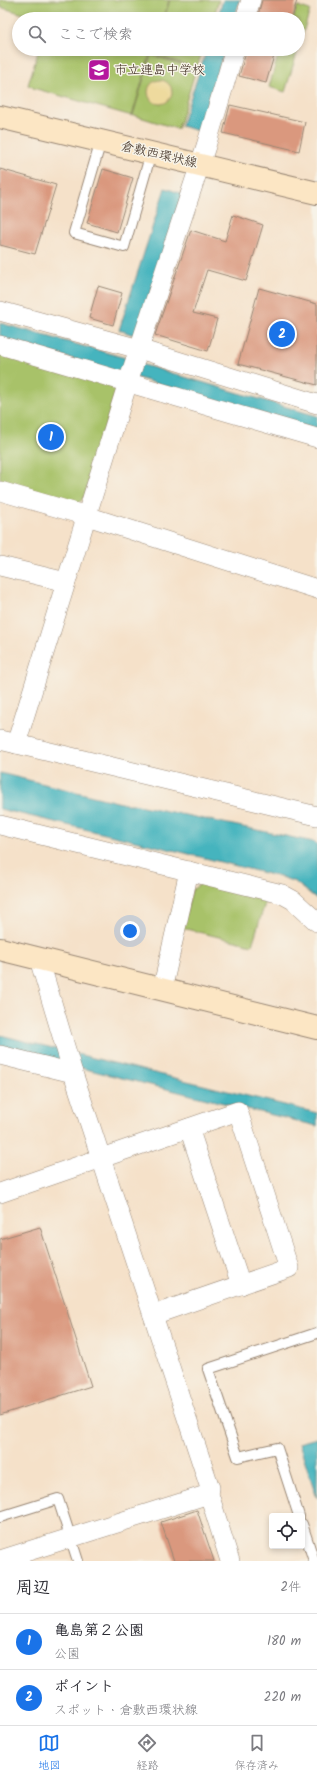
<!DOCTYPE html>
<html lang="ja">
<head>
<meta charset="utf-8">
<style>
	:root { --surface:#fff; --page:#f2f2f3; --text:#2b2b33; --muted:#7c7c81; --line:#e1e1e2; --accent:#1a73e8 }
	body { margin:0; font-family:Kalam,"Klee One",sans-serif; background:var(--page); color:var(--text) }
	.controls { position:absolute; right:12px; bottom:12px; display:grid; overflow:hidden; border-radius:4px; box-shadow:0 2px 6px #0003 }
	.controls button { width:36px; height:36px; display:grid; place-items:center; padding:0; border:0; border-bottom:1px solid var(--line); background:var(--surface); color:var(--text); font:20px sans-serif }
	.you { position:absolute; left:130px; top:931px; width:14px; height:14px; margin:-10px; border:3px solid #fff; border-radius:50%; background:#1a73e8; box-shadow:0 0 0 6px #1a73e833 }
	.badge { display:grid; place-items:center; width:26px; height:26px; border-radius:50%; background:var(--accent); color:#fff; font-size:13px; font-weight:700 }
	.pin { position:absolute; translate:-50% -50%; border:2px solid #fff; box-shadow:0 1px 4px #0006 }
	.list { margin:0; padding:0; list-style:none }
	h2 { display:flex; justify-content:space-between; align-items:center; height:52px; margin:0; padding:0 16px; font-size:17px }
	h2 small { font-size:13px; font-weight:400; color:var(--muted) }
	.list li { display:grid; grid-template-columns:26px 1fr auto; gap:12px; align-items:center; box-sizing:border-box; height:56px; padding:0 16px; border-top:1px solid var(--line) }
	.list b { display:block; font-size:15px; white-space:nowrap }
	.list p { margin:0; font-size:13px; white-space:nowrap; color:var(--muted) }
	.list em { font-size:13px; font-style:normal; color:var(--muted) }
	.icon { flex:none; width:22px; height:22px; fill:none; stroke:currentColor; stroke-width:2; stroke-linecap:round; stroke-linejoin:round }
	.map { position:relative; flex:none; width:317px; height:1561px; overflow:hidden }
	.search { position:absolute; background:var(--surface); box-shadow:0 2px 6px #0003; left:12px; right:12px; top:12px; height:44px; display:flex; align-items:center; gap:10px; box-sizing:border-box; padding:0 14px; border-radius:22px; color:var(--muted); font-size:15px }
	.sheet { height:164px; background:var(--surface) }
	nav { display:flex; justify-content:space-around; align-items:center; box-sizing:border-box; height:56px; border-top:1px solid var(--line); background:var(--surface); font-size:11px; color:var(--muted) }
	nav a { display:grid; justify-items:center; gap:2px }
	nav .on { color:var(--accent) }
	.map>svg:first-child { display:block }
	.green { fill:#a8c269; stroke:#727644 }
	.sand { fill:#eeda9e; stroke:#94825e }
	.water { fill:#45b4be; stroke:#406f6e }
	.building { fill:#da987e }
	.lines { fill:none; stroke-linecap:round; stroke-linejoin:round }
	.lane-casing { stroke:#988674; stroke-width:12 }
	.street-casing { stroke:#988674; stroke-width:20 }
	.secondary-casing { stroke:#988674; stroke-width:24 }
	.lane { stroke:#fff; stroke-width:10 }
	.street { stroke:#fff; stroke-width:19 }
	.secondary { stroke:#fce6c4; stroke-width:22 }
	.labels { text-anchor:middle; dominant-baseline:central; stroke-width:3; stroke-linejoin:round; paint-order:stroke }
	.poi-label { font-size:13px; fill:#3b2a1e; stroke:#f7f3e8; text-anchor:start }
	.street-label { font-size:13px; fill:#3b2a1e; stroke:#f7f3e8 }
</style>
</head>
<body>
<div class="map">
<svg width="317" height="1561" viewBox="0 0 317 1561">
	<rect width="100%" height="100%" fill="#f7f3e8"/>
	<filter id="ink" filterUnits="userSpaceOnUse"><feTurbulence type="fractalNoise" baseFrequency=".025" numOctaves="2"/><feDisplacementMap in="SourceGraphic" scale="8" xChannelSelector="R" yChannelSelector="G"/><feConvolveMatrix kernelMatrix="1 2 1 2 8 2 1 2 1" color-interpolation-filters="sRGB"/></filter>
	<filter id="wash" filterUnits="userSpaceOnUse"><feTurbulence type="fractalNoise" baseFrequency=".012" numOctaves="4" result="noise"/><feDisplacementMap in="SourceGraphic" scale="16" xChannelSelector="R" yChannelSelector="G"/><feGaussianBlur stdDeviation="0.9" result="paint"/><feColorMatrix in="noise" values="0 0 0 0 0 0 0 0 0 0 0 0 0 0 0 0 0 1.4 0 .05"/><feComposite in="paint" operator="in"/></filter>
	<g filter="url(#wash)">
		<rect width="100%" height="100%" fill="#f5e1c9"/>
		<g class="green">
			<path d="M 0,0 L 169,0 L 163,19 L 40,19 L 0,7 Z"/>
			<path d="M 170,0 L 219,0 L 213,19 L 164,19 Z"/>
			<path d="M 297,6 L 310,10 L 285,92 L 269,87 L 280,49 L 298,49 L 298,19 L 293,19 Z"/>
			<path d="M 39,49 L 203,49 L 197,68 L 145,52 L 150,54 L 132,116 L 33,88 L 33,87 L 28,85 Z"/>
			<path d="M 151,55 L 196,69 L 178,129 L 133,115 Z"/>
			<path d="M 0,349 L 108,383 L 116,390 L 84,498 L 76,505 L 0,484 Z"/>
			<path d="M 201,883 L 266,900 L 252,945 L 182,928 L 192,890 Z"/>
		</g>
		<circle class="sand" cx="160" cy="92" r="12"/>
		<g class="water">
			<path d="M 223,0 L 240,0 L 234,19 L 217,19 Z"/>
			<path d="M 207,49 L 225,49 L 199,131 L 181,126 Z"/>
			<path d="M 165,188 L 183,194 L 137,336 L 119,330 Z"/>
			<path d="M 0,323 L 126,358 L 144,365 L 317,416 L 317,430 L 0,338 Z"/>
			<path d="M 0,773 L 125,804 L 133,804 L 314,842 L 317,844 L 317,899 L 295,882 L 284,878 L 185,853 L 0,809 Z"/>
			<path d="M 0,1035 L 317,1113 L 317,1126 L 0,1048 Z"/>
			<path d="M 317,1438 L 317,1498 L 299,1443 Z"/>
		</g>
		<g id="blocks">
			<g class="building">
				<path d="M 262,0 L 297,0 L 292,19 L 257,19 Z"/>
				<path d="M 247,49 L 276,49 L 266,83 L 239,76 Z"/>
				<path d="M 230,105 L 305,122 L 299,151 L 223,133 Z"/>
				<path d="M 0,169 L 56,185 L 35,254 L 0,245 Z"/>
				<path d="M 103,169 L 133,178 L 117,232 L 87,223 Z"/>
				<path d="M 233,215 L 263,225 L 246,281 L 207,270 L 193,313 L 217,319 L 208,351 L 155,335 L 191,230 L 225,241 Z"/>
				<path d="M 98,286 L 122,293 L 113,325 L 89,318 Z"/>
				<path d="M 259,288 L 317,304 L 317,385 L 238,364 Z"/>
				<path d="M 40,1227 L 91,1386 L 0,1415 L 0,1239 Z"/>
				<path d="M 197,1510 L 214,1561 L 174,1561 L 161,1522 Z"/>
			</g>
		</g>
	</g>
	<g filter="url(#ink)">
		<use href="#blocks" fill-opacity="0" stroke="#988674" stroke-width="1"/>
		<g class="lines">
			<g class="lane-casing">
				<g id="lane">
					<path d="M 101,141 L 74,233 L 124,247 L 151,153"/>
					<path d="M 299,1516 L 277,1448 L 238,1457 L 208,1369 L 317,1333"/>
					<path d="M 0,1517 L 58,1499 L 78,1561"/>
					<path d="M 302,1524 L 314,1561"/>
				</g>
			</g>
			<g class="street-casing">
				<g id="street">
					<path d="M 245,19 L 251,0"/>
					<path d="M 0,311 L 139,349 L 317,404"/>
					<path d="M 0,345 L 317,438"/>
					<path d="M 0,491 L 87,516 L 317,589"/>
					<path d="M 0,566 L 66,582"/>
					<path d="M 0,740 L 317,816"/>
					<path d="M 16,744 L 128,382 L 206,146 L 235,49"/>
					<path d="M 0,825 L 282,894 L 293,900 L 317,922"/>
					<path d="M 39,959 L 73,1073 L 210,1488 L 209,1494 L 230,1561"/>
					<path d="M 162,990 L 189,871"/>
					<path d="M 0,1055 L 73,1073"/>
					<path d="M 189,1128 L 241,1285"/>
					<path d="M 0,1193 L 238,1111 L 289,1268 L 153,1315"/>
					<path d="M 0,1560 L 209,1494"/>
				</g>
			</g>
			<g class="secondary-casing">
				<g id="secondary">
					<path d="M 0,117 L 317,193"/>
					<path d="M 0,949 L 317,1028"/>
				</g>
			</g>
			<use href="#lane" class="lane"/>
			<use href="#street" class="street"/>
			<use href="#secondary" class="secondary"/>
		</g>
	</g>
	<defs>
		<g id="school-square" transform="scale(1.15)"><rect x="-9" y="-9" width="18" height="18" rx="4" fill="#b5179e" stroke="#f7f3e8"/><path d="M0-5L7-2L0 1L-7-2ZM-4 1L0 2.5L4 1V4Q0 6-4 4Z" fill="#fff"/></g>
	</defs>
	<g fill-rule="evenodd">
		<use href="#school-square" x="99" y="70"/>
	</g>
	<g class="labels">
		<g class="poi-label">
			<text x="114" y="70">市立連島中学校</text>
		</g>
		<g class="street-label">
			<text transform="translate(159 155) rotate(13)">倉敷西環状線</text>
		</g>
	</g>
</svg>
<div class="controls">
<button><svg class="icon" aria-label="locate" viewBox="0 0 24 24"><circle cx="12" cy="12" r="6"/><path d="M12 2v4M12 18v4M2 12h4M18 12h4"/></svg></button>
</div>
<div class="you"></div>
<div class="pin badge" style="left:51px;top:437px">1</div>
<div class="pin badge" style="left:282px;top:334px">2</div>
<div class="search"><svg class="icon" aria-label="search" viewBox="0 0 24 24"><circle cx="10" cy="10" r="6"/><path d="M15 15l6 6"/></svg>ここで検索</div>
</div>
<section class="sheet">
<h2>周辺<small>2件</small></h2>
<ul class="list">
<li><span class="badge">1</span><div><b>亀島第２公園</b><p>公園</p></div><em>180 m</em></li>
<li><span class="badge">2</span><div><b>ポイント</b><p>スポット · 倉敷西環状線</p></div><em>220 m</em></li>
</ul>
</section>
<nav>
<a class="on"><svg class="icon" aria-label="map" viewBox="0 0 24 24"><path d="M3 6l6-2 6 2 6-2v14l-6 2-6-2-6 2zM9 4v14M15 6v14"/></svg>地図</a>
<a><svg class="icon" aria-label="directions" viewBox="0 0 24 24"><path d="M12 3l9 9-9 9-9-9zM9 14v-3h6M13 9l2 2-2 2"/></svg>経路</a>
<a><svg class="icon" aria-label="saved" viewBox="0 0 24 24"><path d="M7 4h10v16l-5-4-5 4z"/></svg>保存済み</a>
</nav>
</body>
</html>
